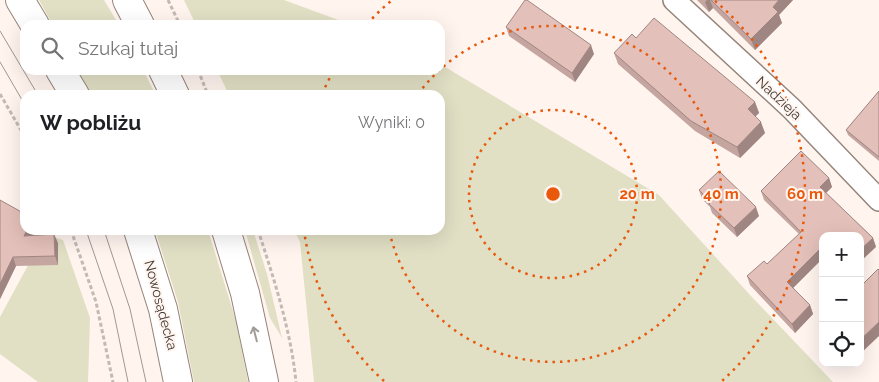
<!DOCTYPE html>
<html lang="pl">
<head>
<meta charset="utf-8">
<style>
	:root { --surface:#fff; --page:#f6f6f6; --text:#202124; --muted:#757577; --line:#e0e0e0 }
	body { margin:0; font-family:Raleway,sans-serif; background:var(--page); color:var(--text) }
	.controls { position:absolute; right:15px; bottom:15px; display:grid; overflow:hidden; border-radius:10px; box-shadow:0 5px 20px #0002 }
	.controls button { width:45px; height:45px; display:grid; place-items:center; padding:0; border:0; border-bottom:1px solid var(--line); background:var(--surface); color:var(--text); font:25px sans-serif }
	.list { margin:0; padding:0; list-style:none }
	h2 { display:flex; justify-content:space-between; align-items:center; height:65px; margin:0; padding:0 20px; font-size:21px }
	h2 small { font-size:16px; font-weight:400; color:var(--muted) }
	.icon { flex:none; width:28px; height:28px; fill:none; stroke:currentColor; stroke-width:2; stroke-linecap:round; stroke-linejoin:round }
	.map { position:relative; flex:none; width:879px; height:382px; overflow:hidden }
	.search { position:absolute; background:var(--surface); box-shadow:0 5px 20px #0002; left:20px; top:20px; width:425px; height:55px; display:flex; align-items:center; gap:12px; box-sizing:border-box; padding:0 18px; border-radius:15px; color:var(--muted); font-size:19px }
	.panel { position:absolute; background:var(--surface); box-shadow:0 5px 20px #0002; left:20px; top:90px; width:425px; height:145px; border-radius:15px }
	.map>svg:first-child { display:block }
	.green { fill:#e1e0c5 }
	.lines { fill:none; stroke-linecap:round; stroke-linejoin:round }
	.minor-casing { stroke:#95857b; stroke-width:24 }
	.secondary-casing { stroke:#95857b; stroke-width:30 }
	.path { stroke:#c3bab4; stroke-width:3; stroke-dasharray:4 2.5; stroke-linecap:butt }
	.minor { stroke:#fff; stroke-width:21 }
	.secondary { stroke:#fff; stroke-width:28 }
	.tram { stroke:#a19893; stroke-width:1 }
	.wall { fill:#c4a5a0 }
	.shaded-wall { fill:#a08682 }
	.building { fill:#e4c0ba; stroke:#a08682 }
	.oneway { stroke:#a09c9a }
	.ring { fill:none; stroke:#e8590c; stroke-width:2.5; stroke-dasharray:2.5 5 }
	.labels { text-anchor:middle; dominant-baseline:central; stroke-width:4; stroke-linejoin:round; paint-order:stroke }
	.street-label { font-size:14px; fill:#403935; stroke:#fff4ee }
	.centre { fill:#e8590c; stroke:#fff4ee; stroke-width:2.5 }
	.ring-label { font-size:15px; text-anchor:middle; font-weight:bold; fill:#e8590c; stroke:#fff4ee; stroke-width:4; stroke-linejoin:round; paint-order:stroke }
</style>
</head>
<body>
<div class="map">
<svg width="879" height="382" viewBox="0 0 879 382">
	<rect width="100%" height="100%" fill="#fff4ee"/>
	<g class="green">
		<path d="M 39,0 L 104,0 L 119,25 L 53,25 Z"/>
		<path d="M 184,0 L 284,0 L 352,25 L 196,25 Z"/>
		<path d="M 440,64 L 659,195 L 751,296 L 833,382 L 314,382 L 300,242 L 294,230 L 440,230 L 440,95 L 229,95 L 217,70 L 440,70 Z"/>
		<path d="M 78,70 L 143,70 L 156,95 L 92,95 Z"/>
		<path d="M 155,230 L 208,230 L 236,321 L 248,382 L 194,382 L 178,302 Z"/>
		<path d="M 245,230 L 253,230 L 267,274 L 282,338 L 270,318 Z"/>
		<path d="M 45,234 L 63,240 L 90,318 L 88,382 L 38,382 L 0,354 L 0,317 Z"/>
	</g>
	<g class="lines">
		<g class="minor-casing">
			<path id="minor" d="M 674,0 L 792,109 L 879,200"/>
		</g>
		<g class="secondary-casing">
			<g id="secondary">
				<path d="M 20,0 L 35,25"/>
				<path d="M 127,0 L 140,25"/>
				<path d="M 60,70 L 75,95"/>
				<path d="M 163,70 L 175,95"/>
				<path d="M 138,230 L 163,309 L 178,382"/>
				<path d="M 226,230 L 245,293 L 264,382"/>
			</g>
		</g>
		<g class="path">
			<path d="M 168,0 L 180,25"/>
			<path d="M 198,70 L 208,95"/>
			<path d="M 0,94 L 25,137"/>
			<path d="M 71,230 L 96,302 L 113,382"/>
			<path d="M 258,230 C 274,279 291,331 296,382"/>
		</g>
		<use href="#minor" class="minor"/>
		<use href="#secondary" class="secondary"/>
		<g class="tram">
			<path d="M 0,31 L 38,95"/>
			<path d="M 0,62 L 25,105"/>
			<path d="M 86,230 L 113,309 L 128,382"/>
			<path d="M 104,230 L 130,309 L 146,382"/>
		</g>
	</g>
	<g class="wall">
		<path d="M 697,0 L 793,0 L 779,15 L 782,23 L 755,50 L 713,8 L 709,12 Z"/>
		<path d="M 506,27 L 594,54 L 575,82 L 509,36 Z"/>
		<path d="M 636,38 L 755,102 L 759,113 L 755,116 L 765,133 L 740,158 L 695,131 L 618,64 L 614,53 Z"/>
		<path d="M 879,91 L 879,161 L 848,135 L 846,130 Z"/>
		<path d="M 829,178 L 832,187 L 826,193 L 873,238 L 876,247 L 823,236 L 823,258 L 793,288 L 810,305 L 813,314 L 795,333 L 750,285 L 747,276 L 767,264 L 799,234 L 764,200 L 761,191 Z"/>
		<path d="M 699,190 L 759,216 L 737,237 L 712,213 L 710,207 L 702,199 Z"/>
		<path d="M 0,200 L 35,230 L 33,235 L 58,243 L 58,265 L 16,266 L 0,299 Z"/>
	</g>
	<g class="shaded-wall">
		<path d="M 707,0 L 710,0 L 713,8 L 709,12 L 705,2 Z"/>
		<path d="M 779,0 L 793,0 L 779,15 L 782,23 L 755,50 L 751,39 L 773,7 Z"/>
		<path d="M 591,45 L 594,54 L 575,82 L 572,73 Z"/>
		<path d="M 755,102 L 759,113 L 752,120 L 748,109 Z"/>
		<path d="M 761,122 L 765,133 L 740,158 L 737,147 Z"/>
		<path d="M 829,178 L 832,187 L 823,196 L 820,187 Z"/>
		<path d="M 756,207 L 759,216 L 737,237 L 734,228 Z"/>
		<path d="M 27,230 L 35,230 L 28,245 L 24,236 Z"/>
		<path d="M 54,234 L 58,243 L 58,265 L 55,256 Z"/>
		<path d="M 873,238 L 876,247 L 860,262 L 860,250 Z"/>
		<path d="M 823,246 L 823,258 L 790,291 L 787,282 Z"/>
		<path d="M 13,257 L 16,266 L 0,299 L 0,284 Z"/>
		<path d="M 810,305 L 813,314 L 795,333 L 792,324 Z"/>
		<path d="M 879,322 L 879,336 L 860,354 L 860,340 Z"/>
	</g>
	<g class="building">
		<path d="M 525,0 L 527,0 L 591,45 L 572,73 L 506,27 Z"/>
		<path d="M 711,0 L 779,0 L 773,7 L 778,12 L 751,39 Z"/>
		<path d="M 654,18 L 755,102 L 748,109 L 761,122 L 737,147 L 691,121 L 614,53 L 632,34 L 636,38 Z"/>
		<path d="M 879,91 L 879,157 L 846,130 Z"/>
		<path d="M 801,151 L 829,178 L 820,187 L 873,238 L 860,250 L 860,236 L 823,236 L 823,246 L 787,282 L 810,305 L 792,324 L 747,276 L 764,261 L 767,264 L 801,232 L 761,191 Z"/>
		<path d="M 719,171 L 756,207 L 734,228 L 709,204 L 711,202 L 699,190 Z"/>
		<path d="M 0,200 L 25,214 L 25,230 L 27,230 L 24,236 L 54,234 L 55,256 L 13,257 L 0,284 Z"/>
		<path d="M 878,269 L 879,270 L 879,322 L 860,340 L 860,287 Z"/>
	</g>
	<defs><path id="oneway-shaft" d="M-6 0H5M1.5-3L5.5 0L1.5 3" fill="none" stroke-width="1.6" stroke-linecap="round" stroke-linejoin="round" transform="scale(1.25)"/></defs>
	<use class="oneway" href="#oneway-shaft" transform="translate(255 334) rotate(-104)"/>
	<g class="ring">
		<circle cx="553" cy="194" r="84"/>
		<path d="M418 94A168 168 0 1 1 389 230"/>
		<path d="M384 381A252 252 0 0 1 304 231M322 94A252 252 0 0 1 333 72M367 24A252 252 0 0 1 391 1M715 1A252 252 0 0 1 722 381"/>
	</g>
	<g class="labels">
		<g class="street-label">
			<text transform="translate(779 98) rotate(43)">Nadzieja</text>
			<text transform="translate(161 305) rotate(75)">Nowosądecka</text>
		</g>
	</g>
	<circle cx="553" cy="194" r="8" class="centre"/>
	<g class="ring-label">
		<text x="637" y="199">20 m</text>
		<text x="721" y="199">40 m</text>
		<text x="805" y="199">60 m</text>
	</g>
</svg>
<div class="controls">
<button>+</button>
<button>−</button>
<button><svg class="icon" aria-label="locate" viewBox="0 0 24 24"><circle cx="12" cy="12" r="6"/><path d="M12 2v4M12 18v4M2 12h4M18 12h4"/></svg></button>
</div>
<div class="search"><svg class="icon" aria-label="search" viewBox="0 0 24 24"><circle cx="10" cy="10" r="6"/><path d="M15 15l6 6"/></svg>Szukaj tutaj</div>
<section class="panel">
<h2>W pobliżu<small>Wyniki: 0</small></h2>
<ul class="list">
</ul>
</section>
</div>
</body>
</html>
